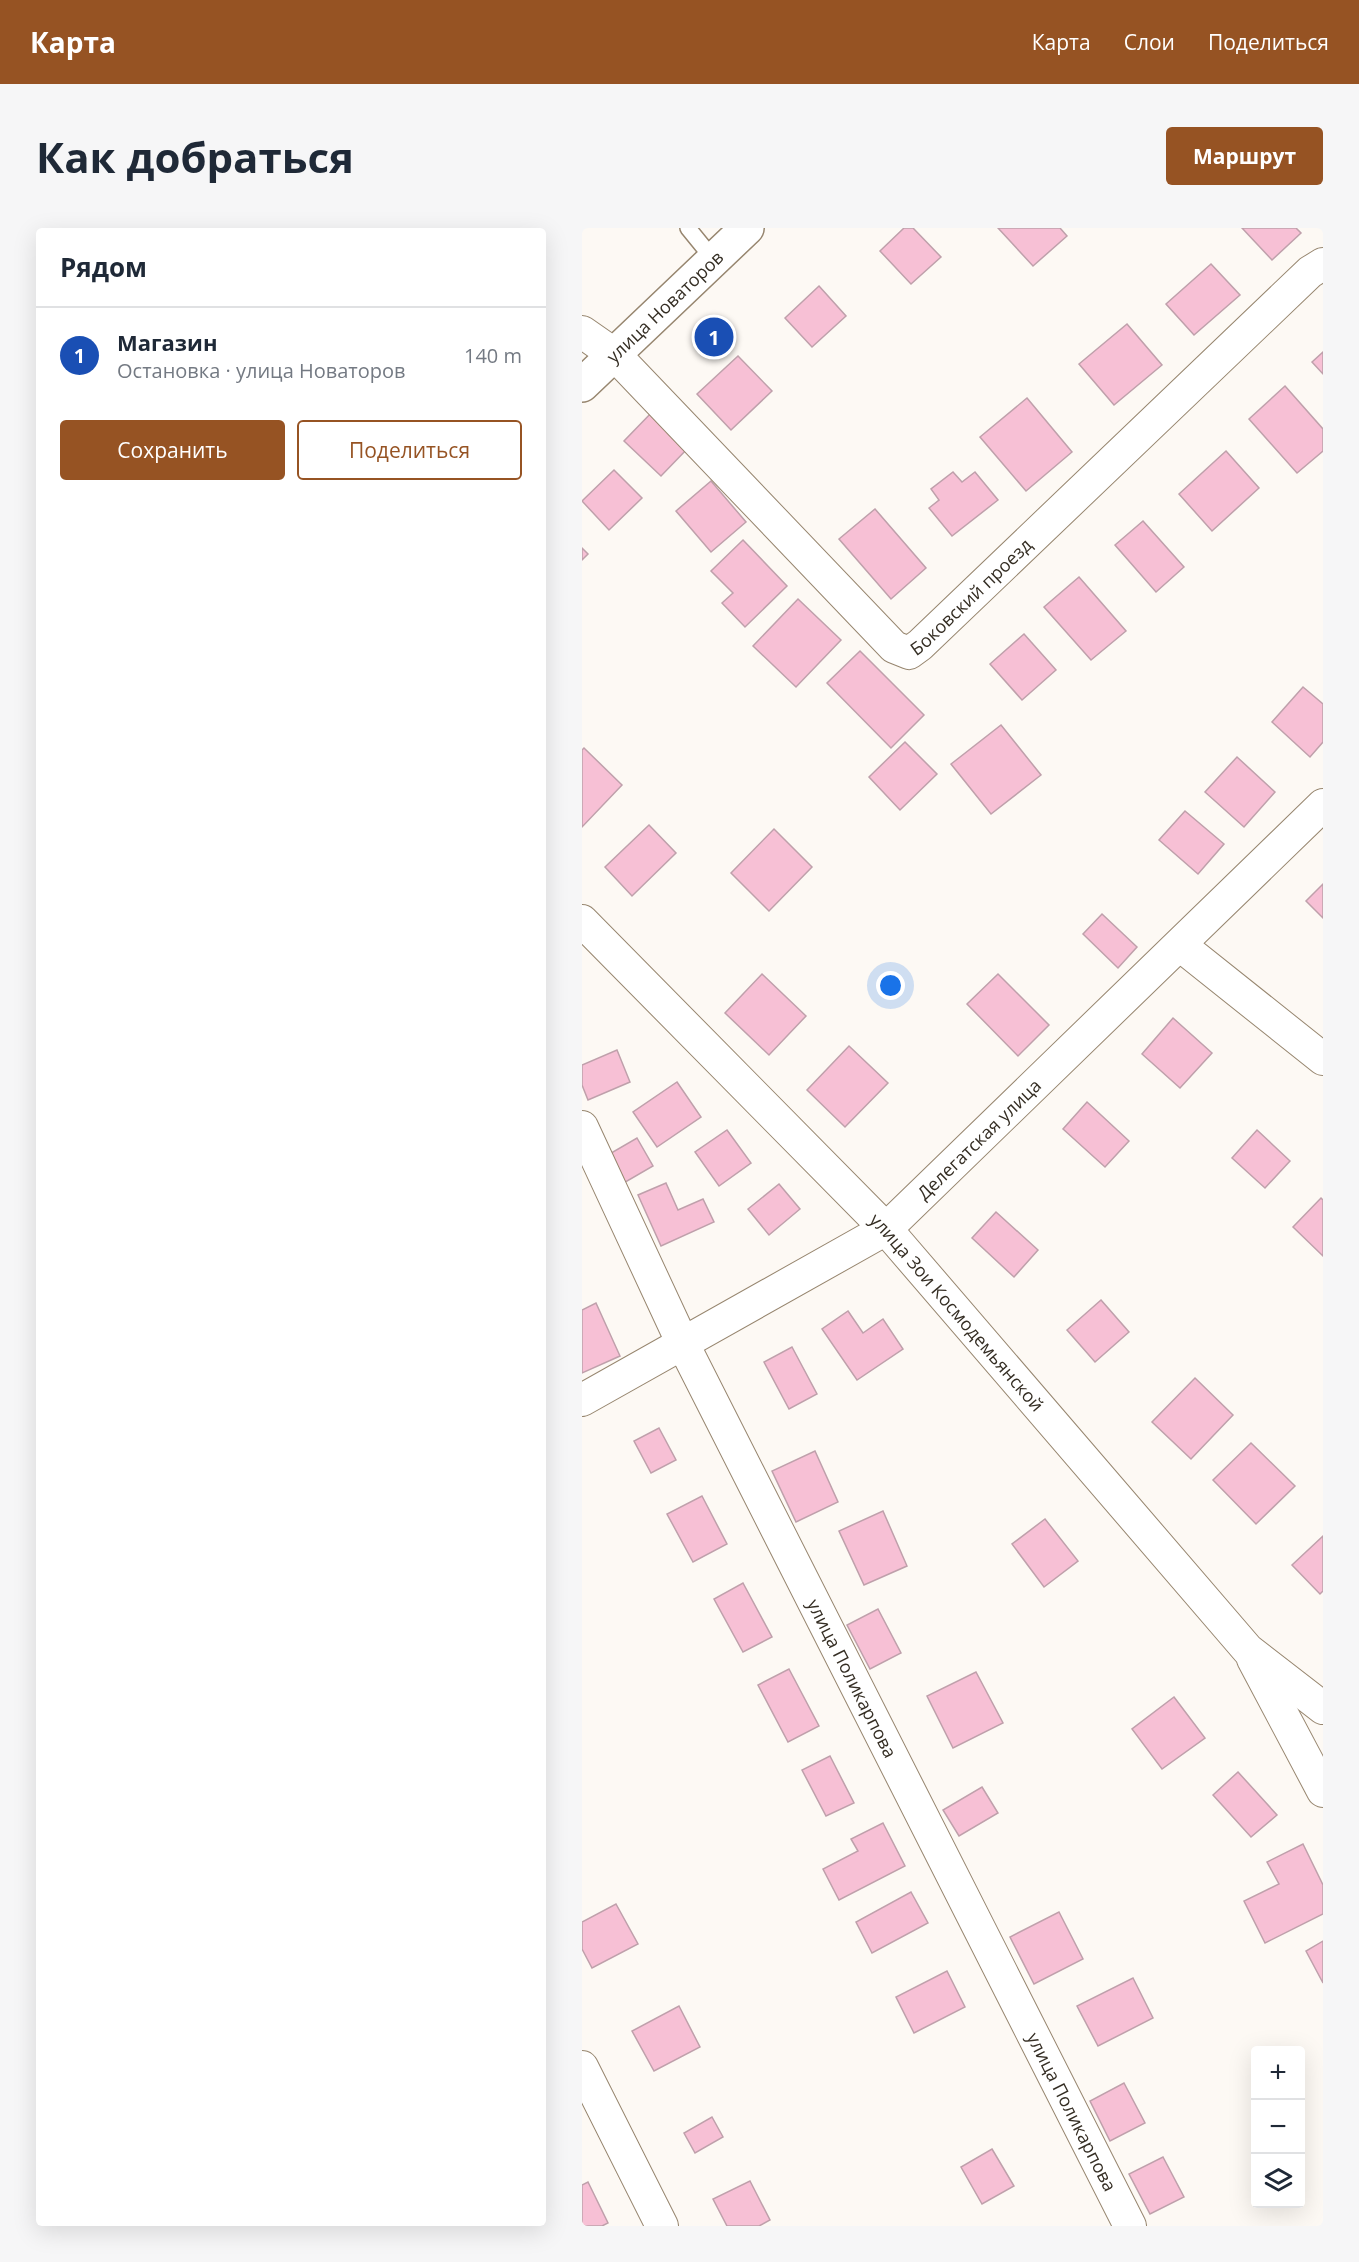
<!DOCTYPE html>
<html lang="ru">
<head>
<meta charset="utf-8">
<style>
	:root { --surface:#fff; --page:#f6f6f7; --text:#1f2937; --muted:#747a83; --line:#e0e1e3; --accent:#965323 }
	body { margin:0; font-family:"Open Sans",sans-serif; background:var(--page); color:var(--text) }
	.controls { position:absolute; right:18px; bottom:18px; display:grid; overflow:hidden; border-radius:6px; box-shadow:0 6px 24px #0002 }
	.controls button { width:54px; height:54px; display:grid; place-items:center; padding:0; border:0; border-bottom:2px solid var(--line); background:var(--surface); color:var(--text); font:30px sans-serif }
	.you { position:absolute; left:309px; top:758px; width:21px; height:21px; margin:-15px; border:4px solid #fff; border-radius:50%; background:#1a73e8; box-shadow:0 0 0 9px #1a73e833 }
	.badge { display:grid; place-items:center; width:39px; height:39px; border-radius:50%; background:var(--accent); color:#fff; font-size:20px; font-weight:700 }
	.pin { position:absolute; translate:-50% -50%; border:3px solid #fff; box-shadow:0 2px 6px #0006 }
	.list { margin:0; padding:0; list-style:none }
	h2 { display:flex; justify-content:space-between; align-items:center; height:78px; margin:0; padding:0 24px; font-size:26px }
	h2 small { font-size:20px; font-weight:400; color:var(--muted) }
	.list li { display:grid; grid-template-columns:39px 1fr auto; gap:18px; align-items:center; box-sizing:border-box; height:96px; padding:0 24px; border-top:2px solid var(--line) }
	.list b { display:block; font-size:22px; white-space:nowrap }
	.list p { margin:0; font-size:20px; white-space:nowrap; color:var(--muted) }
	.list em { font-size:20px; font-style:normal; color:var(--muted) }
	.actions { display:flex; gap:12px; padding:18px 24px }
	.actions a { flex:1; padding:14px 0; border:2px solid var(--accent); border-radius:6px; text-align:center; font-size:21px; color:var(--accent) }
	.actions .main { background:var(--accent); color:#fff }
	.icon { flex:none; width:33px; height:33px; fill:none; stroke:currentColor; stroke-width:2; stroke-linecap:round; stroke-linejoin:round }
	.map { position:relative; flex:none; width:741px; height:1998px; overflow:hidden; border-radius:6px }
	header { display:flex; align-items:center; gap:36px; box-sizing:border-box; height:84px; padding:0 30px; background:var(--accent); color:#fff }
	header strong { font-size:28px }
	nav { display:flex; gap:33px; margin-inline-start:auto; font-size:21px }
	.intro { display:flex; align-items:center; justify-content:space-between; box-sizing:border-box; height:144px; padding:0 36px }
	h1 { margin:0; font-size:42px }
	.button { padding:15px 27px; border-radius:6px; background:var(--accent); color:#fff; font-size:21px; font-weight:700 }
	main { display:flex; gap:36px; padding:0 36px }
	aside { flex:1; background:var(--surface); border-radius:6px; box-shadow:0 6px 24px #0002 }
	.map>svg:first-child { display:block }
	.building { fill:#f7c0d5; stroke:#bfa0ab; stroke-width:1.5 }
	.lines { fill:none; stroke-linecap:round; stroke-linejoin:round }
	.service-casing { stroke:#97866f; stroke-width:18 }
	.minor-casing { stroke:#97866f; stroke-width:34 }
	.secondary-casing { stroke:#97866f; stroke-width:36 }
	.service { stroke:#fff; stroke-width:15 }
	.minor { stroke:#fff; stroke-width:32 }
	.secondary { stroke:#fff; stroke-width:33 }
	.labels { text-anchor:middle; dominant-baseline:central; stroke-width:5; stroke-linejoin:round; paint-order:stroke }
	.street-label { font-size:18px; fill:#352e24; stroke:#fff }
</style>
</head>
<body>
<header>
<strong>Карта</strong>
<nav><a>Карта</a><a>Слои</a><a>Поделиться</a></nav>
</header>
<div class="intro"><h1>Как добраться</h1><a class="button">Маршрут</a></div>
<main>
<aside>
<h2>Рядом<small></small></h2>
<ul class="list">
<li><span class="badge" style="background:#1a4fb4">1</span><div><b>Магазин</b><p>Остановка · улица Новаторов</p></div><em>140 m</em></li>
</ul>
<div class="actions"><a class="main">Сохранить</a><a>Поделиться</a></div>
</aside>
<div class="map">
<svg width="741" height="1998" viewBox="0 0 741 1998">
	<rect width="100%" height="100%" fill="#fdf9f4"/>
	<g class="building">
		<path d="M 322,0 L 331,0 L 359,29 L 329,56 L 298,23 Z"/>
		<path d="M 416,0 L 478,0 L 485,8 L 451,38 Z"/>
		<path d="M 660,0 L 714,0 L 719,5 L 690,32 Z"/>
		<path d="M 629,36 L 658,67 L 612,107 L 584,76 Z"/>
		<path d="M 237,58 L 264,88 L 230,119 L 203,90 Z"/>
		<path d="M 545,96 L 580,137 L 532,177 L 497,136 Z"/>
		<path d="M 741,124 L 741,146 L 730,134 Z"/>
		<path d="M 156,128 L 190,163 L 149,202 L 115,166 Z"/>
		<path d="M 703,158 L 741,201 L 741,223 L 715,245 L 667,191 Z"/>
		<path d="M 445,170 L 490,224 L 444,263 L 398,209 Z"/>
		<path d="M 71,183 L 107,219 L 79,248 L 42,213 Z"/>
		<path d="M 644,223 L 677,260 L 630,303 L 597,266 Z"/>
		<path d="M 32,242 L 60,270 L 27,302 L 0,273 Z"/>
		<path d="M 371,244 L 380,254 L 393,244 L 416,272 L 370,308 L 347,280 L 357,272 L 349,261 Z"/>
		<path d="M 129,253 L 164,294 L 129,324 L 94,283 Z"/>
		<path d="M 293,281 L 344,340 L 309,371 L 257,311 Z"/>
		<path d="M 561,293 L 602,339 L 574,364 L 533,317 Z"/>
		<path d="M 161,312 L 205,358 L 163,399 L 140,375 L 151,365 L 129,343 Z"/>
		<path d="M 0,320 L 6,326 L 0,332 Z"/>
		<path d="M 497,349 L 544,403 L 509,432 L 462,379 Z"/>
		<path d="M 216,371 L 259,412 L 214,459 L 171,418 Z"/>
		<path d="M 442,406 L 474,442 L 440,472 L 408,436 Z"/>
		<path d="M 278,423 L 342,487 L 309,520 L 245,455 Z"/>
		<path d="M 721,459 L 741,476 L 741,514 L 728,529 L 690,494 Z"/>
		<path d="M 419,497 L 459,547 L 409,586 L 369,536 Z"/>
		<path d="M 323,514 L 355,546 L 318,582 L 287,549 Z"/>
		<path d="M 2,520 L 40,557 L 0,599 L 0,522 Z"/>
		<path d="M 655,529 L 693,564 L 662,599 L 623,564 Z"/>
		<path d="M 603,583 L 642,616 L 616,646 L 577,612 Z"/>
		<path d="M 67,597 L 94,625 L 50,668 L 23,639 Z"/>
		<path d="M 192,601 L 230,639 L 187,683 L 149,645 Z"/>
		<path d="M 741,656 L 741,690 L 724,673 Z"/>
		<path d="M 520,686 L 555,719 L 536,740 L 501,706 Z"/>
		<path d="M 180,746 L 224,788 L 187,827 L 143,785 Z"/>
		<path d="M 416,746 L 467,797 L 436,828 L 385,776 Z"/>
		<path d="M 591,790 L 630,825 L 598,860 L 560,826 Z"/>
		<path d="M 267,818 L 306,855 L 263,899 L 225,862 Z"/>
		<path d="M 35,822 L 48,854 L 6,872 L 0,857 L 0,837 Z"/>
		<path d="M 95,854 L 119,889 L 75,919 L 51,884 Z"/>
		<path d="M 505,874 L 547,913 L 523,939 L 481,901 Z"/>
		<path d="M 145,902 L 169,935 L 137,958 L 113,924 Z"/>
		<path d="M 675,902 L 708,933 L 683,960 L 650,930 Z"/>
		<path d="M 55,910 L 71,938 L 40,956 L 24,928 Z"/>
		<path d="M 84,955 L 96,982 L 121,971 L 132,994 L 79,1018 L 56,967 Z"/>
		<path d="M 197,956 L 218,981 L 187,1007 L 166,981 Z"/>
		<path d="M 739,970 L 741,972 L 741,1028 L 711,999 Z"/>
		<path d="M 414,984 L 456,1022 L 432,1049 L 390,1010 Z"/>
		<path d="M 519,1072 L 547,1104 L 513,1134 L 485,1102 Z"/>
		<path d="M 14,1075 L 38,1128 L 0,1145 L 0,1082 Z"/>
		<path d="M 266,1083 L 281,1105 L 301,1091 L 321,1121 L 275,1152 L 240,1101 Z"/>
		<path d="M 210,1119 L 235,1166 L 207,1181 L 182,1134 Z"/>
		<path d="M 613,1150 L 651,1187 L 609,1231 L 570,1194 Z"/>
		<path d="M 77,1200 L 94,1232 L 69,1245 L 52,1213 Z"/>
		<path d="M 669,1215 L 713,1258 L 674,1296 L 631,1252 Z"/>
		<path d="M 233,1223 L 256,1274 L 214,1294 L 190,1243 Z"/>
		<path d="M 120,1268 L 145,1316 L 111,1334 L 85,1286 Z"/>
		<path d="M 301,1283 L 325,1338 L 282,1357 L 257,1303 Z"/>
		<path d="M 463,1291 L 496,1333 L 462,1359 L 430,1316 Z"/>
		<path d="M 741,1308 L 741,1363 L 738,1366 L 710,1337 Z"/>
		<path d="M 161,1355 L 190,1409 L 161,1424 L 132,1371 Z"/>
		<path d="M 296,1381 L 319,1425 L 288,1441 L 265,1397 Z"/>
		<path d="M 207,1441 L 237,1498 L 206,1514 L 176,1457 Z"/>
		<path d="M 394,1444 L 421,1495 L 371,1520 L 345,1468 Z"/>
		<path d="M 592,1469 L 623,1510 L 580,1541 L 550,1501 Z"/>
		<path d="M 248,1528 L 272,1575 L 244,1588 L 220,1542 Z"/>
		<path d="M 656,1544 L 695,1587 L 669,1609 L 631,1567 Z"/>
		<path d="M 400,1559 L 416,1585 L 377,1608 L 361,1582 Z"/>
		<path d="M 301,1595 L 323,1638 L 257,1672 L 241,1641 L 276,1623 L 269,1611 Z"/>
		<path d="M 721,1616 L 741,1657 L 741,1686 L 683,1715 L 662,1673 L 697,1656 L 685,1634 Z"/>
		<path d="M 329,1664 L 346,1695 L 290,1725 L 274,1694 Z"/>
		<path d="M 34,1676 L 56,1716 L 10,1740 L 0,1721 L 0,1694 Z"/>
		<path d="M 477,1684 L 501,1731 L 452,1756 L 428,1709 Z"/>
		<path d="M 741,1713 L 741,1755 L 724,1723 Z"/>
		<path d="M 365,1743 L 383,1779 L 332,1805 L 314,1769 Z"/>
		<path d="M 551,1750 L 571,1790 L 516,1818 L 495,1778 Z"/>
		<path d="M 97,1778 L 118,1819 L 72,1843 L 50,1803 Z"/>
		<path d="M 542,1855 L 563,1895 L 528,1913 L 508,1873 Z"/>
		<path d="M 130,1889 L 141,1909 L 113,1925 L 102,1905 Z"/>
		<path d="M 410,1921 L 432,1958 L 400,1976 L 379,1939 Z"/>
		<path d="M 581,1929 L 602,1969 L 568,1986 L 547,1946 Z"/>
		<path d="M 168,1953 L 188,1992 L 177,1998 L 145,1998 L 131,1971 Z"/>
		<path d="M 6,1954 L 26,1995 L 20,1998 L 0,1998 L 0,1957 Z"/>
	</g>
	<g class="lines">
		<g class="service-casing">
			<path id="service" d="M 106,0 L 132,32"/>
		</g>
		<g class="minor-casing">
			<g id="minor">
				<path id="s1" d="M 0,104 L 33,127 L 312,419 L 327,425 L 338,417 L 728,44 L 741,36"/>
				<path id="s2" d="M 0,693 L 304,1001 L 666,1422 L 741,1480"/>
				<path d="M 598,717 L 741,831"/>
				<path id="s3" d="M 0,899 L 100,1114 L 548,1998"/>
				<path id="s4" d="M 0,1172 L 304,1001 L 741,577"/>
				<path d="M 671,1431 L 741,1563"/>
				<path d="M 0,1839 L 80,1998"/>
			</g>
		</g>
		<g class="secondary-casing">
			<g id="secondary">
				<path id="s5" d="M 0,157 L 165,0"/>
			</g>
		</g>
		<use href="#service" class="service"/>
		<use href="#minor" class="minor"/>
		<use href="#secondary" class="secondary"/>
	</g>
	<g class="labels">
		<g class="street-label">
			<text stroke="none"><textPath href="#s5" startOffset="114">улица Новаторов</textPath></text>
			<text stroke="none"><textPath href="#s1" startOffset="544">Боковский проезд</textPath></text>
			<text stroke="none"><textPath href="#s4" startOffset="478">Делегатская улица</textPath></text>
			<text stroke="none"><textPath href="#s2" startOffset="542">улица Зои Космодемьянской</textPath></text>
			<text stroke="none"><textPath href="#s3" startOffset="614">улица Поликарпова</textPath></text>
			<text stroke="none"><textPath href="#s3" startOffset="1100">улица Поликарпова</textPath></text>
		</g>
	</g>
</svg>
<div class="controls">
<button>+</button>
<button>−</button>
<button><svg class="icon" aria-label="layers" viewBox="0 0 24 24"><path d="M12 4l9 5-9 5-9-5zM3 14l9 5 9-5"/></svg></button>
</div>
<div class="you"></div>
<div class="pin badge" style="left:132px;top:109px;background:#1a4fb4">1</div>
</div>
</main>
</body>
</html>
